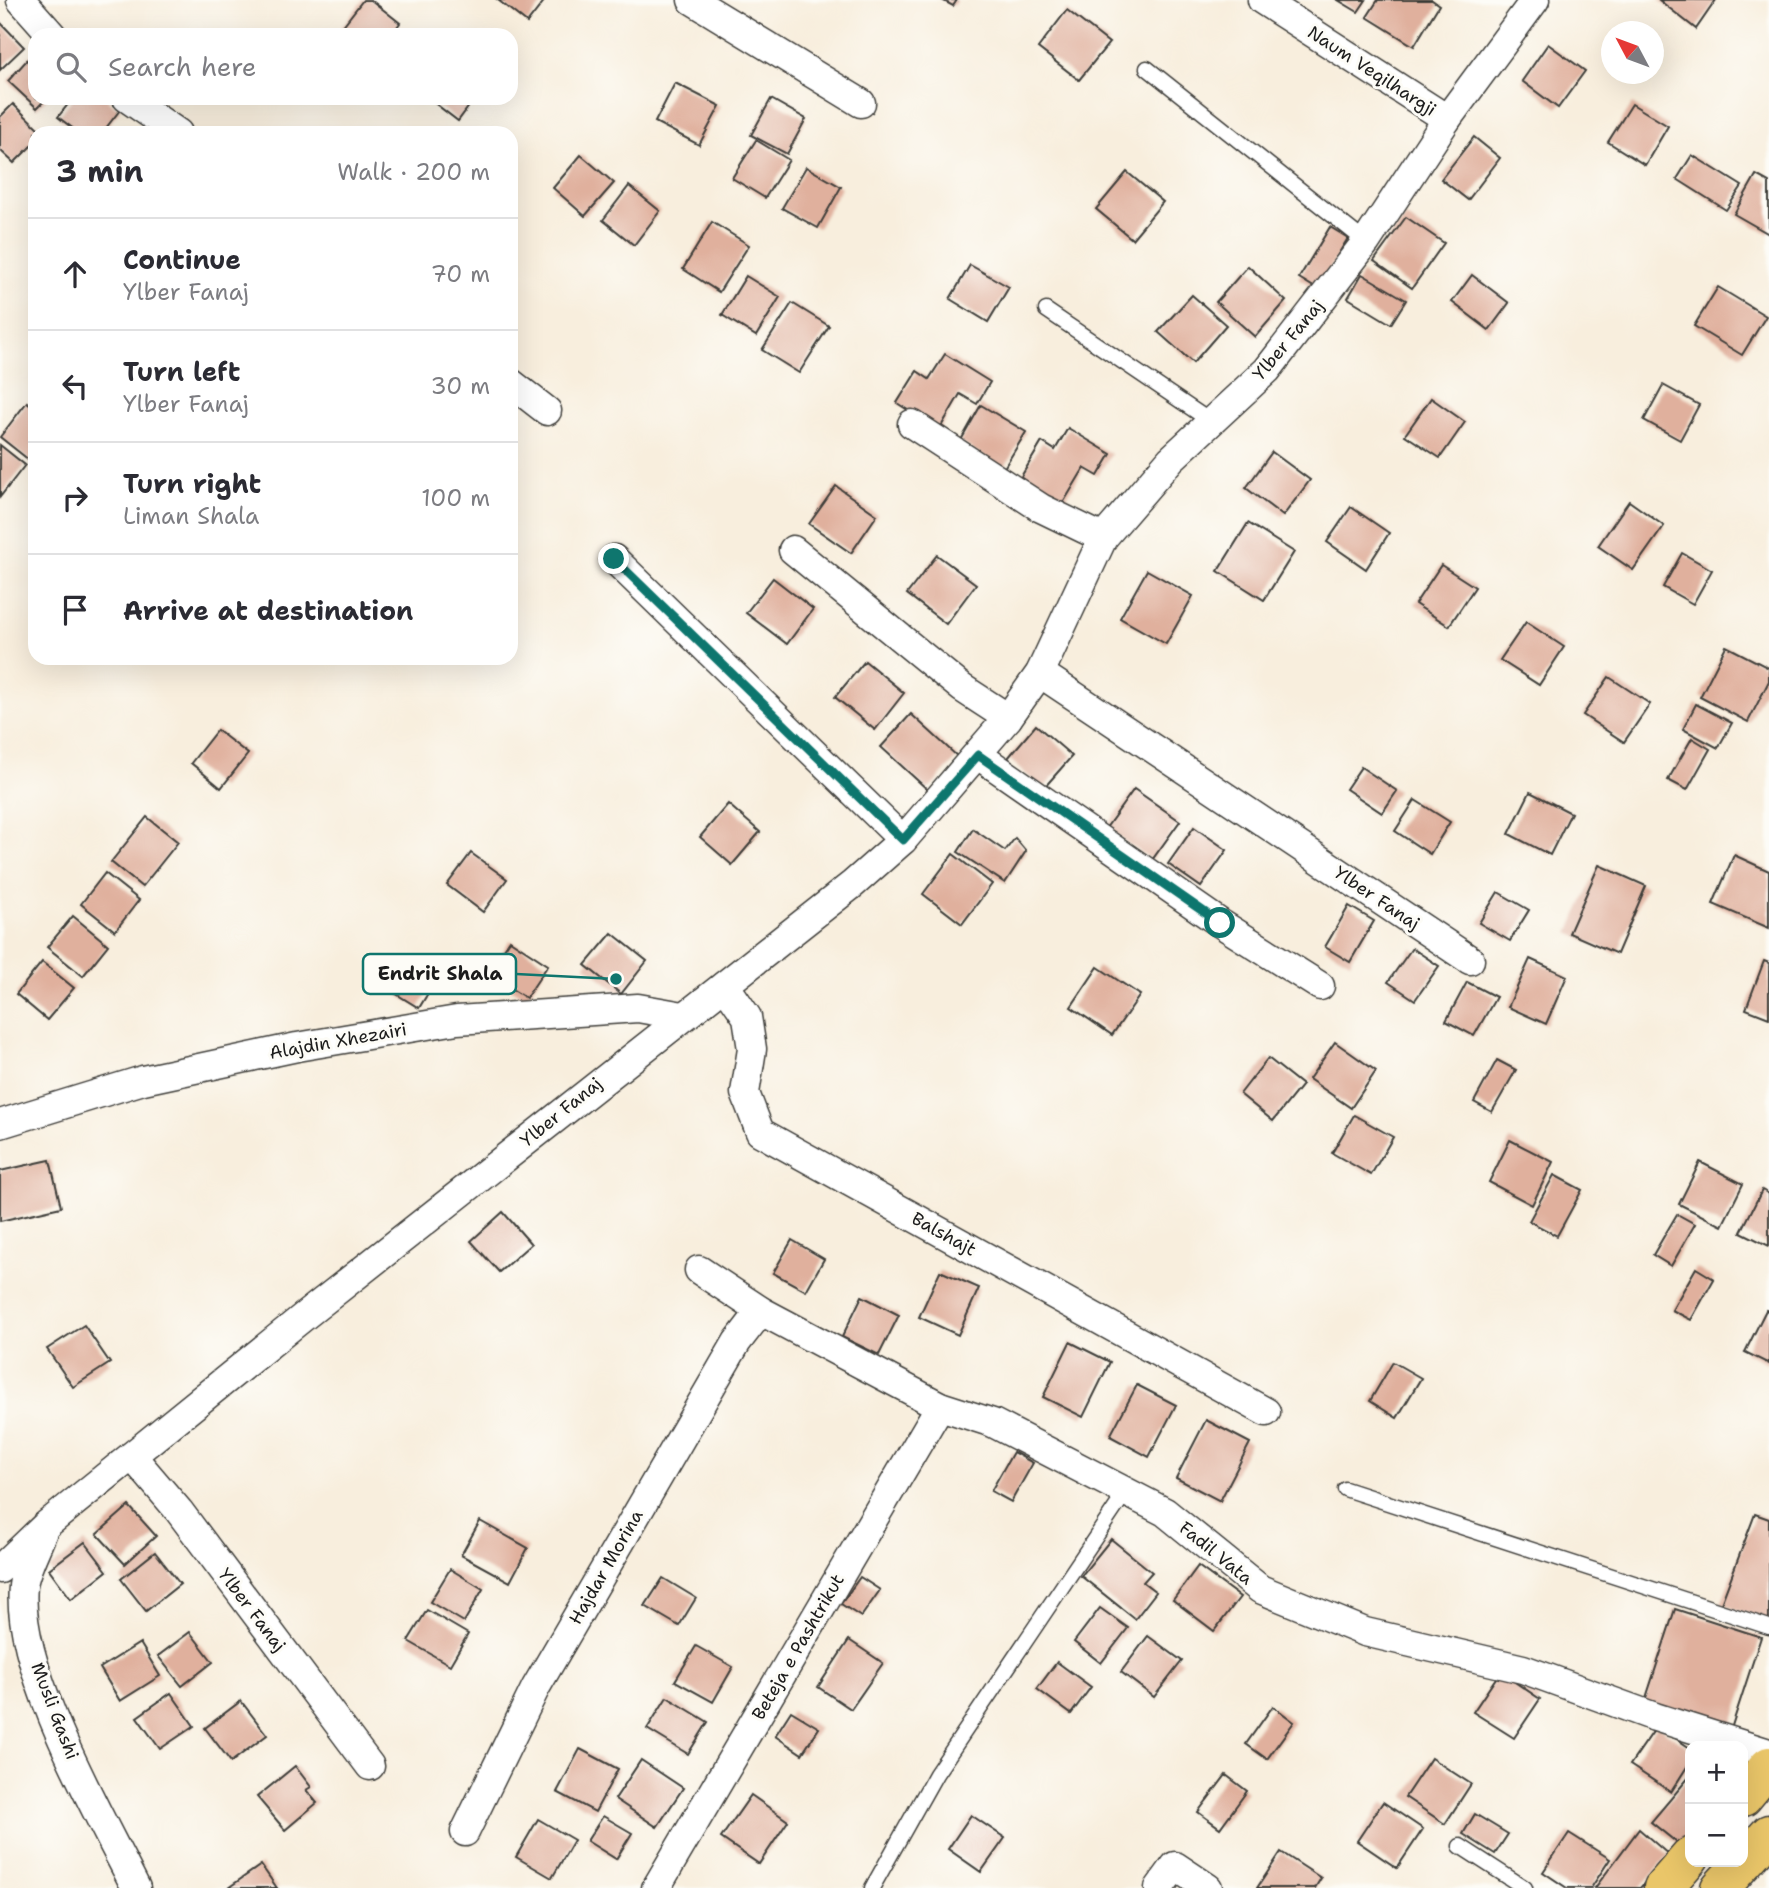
<!DOCTYPE html>
<html lang="en">
<head>
<meta charset="utf-8">
<style>
	:root { --surface:#fff; --page:#f2f2f3; --text:#2b2b33; --muted:#7c7c81; --line:#e1e1e2 }
	body { margin:0; font-family:"Shantell Sans",sans-serif; background:var(--page); color:var(--text) }
	.controls { position:absolute; right:21px; bottom:21px; display:grid; overflow:hidden; border-radius:14px; box-shadow:0 7px 28px #0002 }
	.controls button { width:63px; height:63px; display:grid; place-items:center; padding:0; border:0; border-bottom:2px solid var(--line); background:var(--surface); color:var(--text); font:35px sans-serif }
	.compass { position:absolute; left:1601px; top:21px; width:63px; height:63px; border-radius:50%; background:var(--surface); box-shadow:0 7px 28px #0002; rotate:311deg }
	.stop { position:absolute; width:21px; height:21px; margin:-16px; border:5px solid #0f766e; border-radius:50%; background:#fff }
	.stop.end { background:#0f766e; border-color:#fff; box-shadow:0 2px 7px #0008 }
	.list { margin:0; padding:0; list-style:none }
	h2 { display:flex; justify-content:space-between; align-items:center; height:91px; margin:0; padding:0 28px; font-size:30px }
	h2 small { font-size:23px; font-weight:400; color:var(--muted) }
	.list li { display:grid; grid-template-columns:46px 1fr auto; gap:21px; align-items:center; box-sizing:border-box; height:112px; padding:0 28px; border-top:2px solid var(--line) }
	.list b { display:block; font-size:26px; white-space:nowrap }
	.list p { margin:0; font-size:23px; white-space:nowrap; color:var(--muted) }
	.list em { font-size:23px; font-style:normal; color:var(--muted) }
	.icon { flex:none; width:38px; height:38px; fill:none; stroke:currentColor; stroke-width:2; stroke-linecap:round; stroke-linejoin:round }
	.map { position:relative; flex:none; width:1769px; height:1888px; overflow:hidden }
	.search { position:absolute; background:var(--surface); box-shadow:0 7px 28px #0002; left:28px; top:28px; width:490px; height:77px; display:flex; align-items:center; gap:18px; box-sizing:border-box; padding:0 24px; border-radius:21px; color:var(--muted); font-size:26px }
	.panel { position:absolute; background:var(--surface); box-shadow:0 7px 28px #0002; left:28px; top:126px; width:490px; height:539px; border-radius:21px }
	.map>svg:first-child { display:block }
	.building { fill:#e0b09d }
	.lines { fill:none; stroke-linecap:round; stroke-linejoin:round }
	.lane-casing { stroke:#3d3c39; stroke-width:17 }
	.street-casing { stroke:#3d3c39; stroke-width:31 }
	.primary-casing { stroke:#3d3c39; stroke-width:41 }
	.lane { stroke:#fff; stroke-width:14 }
	.street { stroke:#fff; stroke-width:28 }
	.primary { stroke:#eac669; stroke-width:38 }
	.route { stroke:#0f766e; stroke-width:9 }
	.labels { text-anchor:middle; dominant-baseline:central; stroke-width:6; stroke-linejoin:round; paint-order:stroke }
	.street-label { font-size:18px; fill:#1c1c1c; stroke:#fdfcf7 }
	.leader { fill:none; stroke:#0f766e; stroke-width:2.5 }
	.callout-dot { fill:#0f766e; stroke:#fdfcf7; stroke-width:2.5 }
	.callout { fill:#fdfcf7; stroke:#0f766e; stroke-width:2.5 }
	.callout-label { font-size:19px; text-anchor:middle; font-weight:bold; fill:#1c1c1c }
</style>
</head>
<body>
<div class="map">
<svg width="1769" height="1888" viewBox="0 0 1769 1888">
	<rect width="100%" height="100%" fill="#fdfcf7"/>
	<filter id="ink" filterUnits="userSpaceOnUse"><feTurbulence type="fractalNoise" baseFrequency=".0143" numOctaves="2"/><feDisplacementMap in="SourceGraphic" scale="14" xChannelSelector="R" yChannelSelector="G"/><feConvolveMatrix kernelMatrix="1 2 1 2 8 2 1 2 1" color-interpolation-filters="sRGB"/></filter>
	<filter id="wash" filterUnits="userSpaceOnUse"><feTurbulence type="fractalNoise" baseFrequency=".00686" numOctaves="4" result="noise"/><feDisplacementMap in="SourceGraphic" scale="28" xChannelSelector="R" yChannelSelector="G"/><feGaussianBlur stdDeviation="1.57" result="paint"/><feColorMatrix in="noise" values="0 0 0 0 0 0 0 0 0 0 0 0 0 0 0 0 0 1.4 0 .05"/><feComposite in="paint" operator="in"/></filter>
	<g filter="url(#wash)">
		<rect width="100%" height="100%" fill="#f8eedd"/>
		<g id="blocks">
			<g class="building">
				<path d="M 363,0 L 371,0 L 400,23 L 391,35 L 345,35 L 339,31 Z"/>
				<path d="M 498,0 L 545,0 L 527,23 Z"/>
				<path d="M 942,0 L 957,0 L 953,6 Z"/>
				<path d="M 1338,0 L 1366,0 L 1358,12 Z"/>
				<path d="M 1378,0 L 1432,0 L 1439,5 L 1414,46 L 1367,17 Z"/>
				<path d="M 1659,0 L 1716,0 L 1696,29 Z"/>
				<path d="M 1067,10 L 1109,43 L 1079,80 L 1038,48 Z"/>
				<path d="M 0,22 L 24,47 L 0,70 Z"/>
				<path d="M 1548,44 L 1585,71 L 1558,108 L 1522,81 Z"/>
				<path d="M 35,51 L 35,98 L 47,98 L 37,108 L 8,81 Z"/>
				<path d="M 675,83 L 720,106 L 699,145 L 655,122 Z"/>
				<path d="M 73,98 L 105,98 L 120,110 L 102,133 L 79,133 L 58,117 Z"/>
				<path d="M 428,98 L 475,98 L 458,121 Z"/>
				<path d="M 771,99 L 806,119 L 787,154 L 751,135 Z"/>
				<path d="M 13,104 L 43,133 L 35,133 L 35,142 L 14,163 L 0,150 L 0,117 Z"/>
				<path d="M 1632,104 L 1668,126 L 1645,165 L 1608,142 Z"/>
				<path d="M 1474,137 L 1500,158 L 1468,200 L 1441,179 Z"/>
				<path d="M 756,140 L 789,160 L 765,198 L 732,178 Z"/>
				<path d="M 581,155 L 614,183 L 585,216 L 553,188 Z"/>
				<path d="M 1692,155 L 1742,186 L 1726,210 L 1677,179 Z"/>
				<path d="M 806,167 L 841,187 L 818,228 L 782,208 Z"/>
				<path d="M 1127,172 L 1163,202 L 1132,239 L 1096,209 Z"/>
				<path d="M 1756,175 L 1769,182 L 1769,234 L 1734,214 Z"/>
				<path d="M 629,186 L 660,211 L 634,245 L 603,220 Z"/>
				<path d="M 1406,217 L 1444,243 L 1412,288 L 1374,261 Z"/>
				<path d="M 712,222 L 749,245 L 719,292 L 683,269 Z"/>
				<path d="M 1330,227 L 1348,238 L 1317,289 L 1299,278 Z"/>
				<path d="M 970,265 L 1009,287 L 988,322 L 950,299 Z"/>
				<path d="M 1248,266 L 1286,301 L 1255,337 L 1216,302 Z"/>
				<path d="M 1362,274 L 1406,300 L 1391,324 L 1348,298 Z"/>
				<path d="M 1472,275 L 1509,303 L 1489,330 L 1452,302 Z"/>
				<path d="M 746,276 L 780,297 L 756,336 L 722,315 Z"/>
				<path d="M 1718,287 L 1766,316 L 1742,355 L 1694,326 Z"/>
				<path d="M 1192,295 L 1226,325 L 1193,363 L 1158,332 Z"/>
				<path d="M 792,303 L 829,326 L 799,373 L 762,350 Z"/>
				<path d="M 945,354 L 990,382 L 977,404 L 960,394 L 939,430 L 897,403 L 917,371 L 929,379 Z"/>
				<path d="M 1663,385 L 1699,405 L 1680,440 L 1644,420 Z"/>
				<path d="M 1431,398 L 1465,422 L 1440,458 L 1405,435 Z"/>
				<path d="M 27,402 L 35,408 L 34,464 L 0,437 Z"/>
				<path d="M 981,405 L 1026,432 L 1004,468 L 960,442 Z"/>
				<path d="M 1068,428 L 1111,454 L 1098,476 L 1084,468 L 1062,505 L 1019,480 L 1042,442 L 1055,450 Z"/>
				<path d="M 0,445 L 25,465 L 0,497 Z"/>
				<path d="M 1272,452 L 1310,480 L 1283,516 L 1246,488 Z"/>
				<path d="M 836,486 L 877,515 L 851,553 L 809,524 Z"/>
				<path d="M 1629,501 L 1664,526 L 1633,570 L 1598,546 Z"/>
				<path d="M 1351,507 L 1389,533 L 1366,569 L 1327,542 Z"/>
				<path d="M 1248,523 L 1294,552 L 1264,600 L 1218,571 Z"/>
				<path d="M 1682,553 L 1712,570 L 1693,604 L 1663,587 Z"/>
				<path d="M 937,555 L 976,584 L 946,624 L 907,594 Z"/>
				<path d="M 1441,565 L 1475,587 L 1449,626 L 1415,604 Z"/>
				<path d="M 1147,570 L 1193,596 L 1166,644 L 1120,618 Z"/>
				<path d="M 773,578 L 813,609 L 787,644 L 746,613 Z"/>
				<path d="M 1526,622 L 1564,647 L 1539,685 L 1500,660 Z"/>
				<path d="M 1726,646 L 1769,668 L 1769,681 L 1748,722 L 1700,697 Z"/>
				<path d="M 865,661 L 904,693 L 875,730 L 835,697 Z"/>
				<path d="M 1609,677 L 1650,704 L 1624,742 L 1583,715 Z"/>
				<path d="M 1696,704 L 1732,723 L 1718,748 L 1683,729 Z"/>
				<path d="M 911,714 L 958,757 L 928,790 L 881,747 Z"/>
				<path d="M 1036,725 L 1072,756 L 1043,789 L 1008,758 Z"/>
				<path d="M 217,730 L 248,754 L 221,788 L 191,763 Z"/>
				<path d="M 1692,738 L 1710,749 L 1687,790 L 1668,780 Z"/>
				<path d="M 1361,767 L 1397,791 L 1382,813 L 1346,789 Z"/>
				<path d="M 1134,789 L 1180,821 L 1152,860 L 1106,828 Z"/>
				<path d="M 1530,792 L 1571,813 L 1550,855 L 1509,834 Z"/>
				<path d="M 1415,800 L 1450,822 L 1430,854 L 1395,831 Z"/>
				<path d="M 728,804 L 760,832 L 732,865 L 700,837 Z"/>
				<path d="M 147,817 L 178,842 L 142,887 L 111,862 Z"/>
				<path d="M 1194,827 L 1227,850 L 1201,887 L 1168,864 Z"/>
				<path d="M 973,829 L 1005,851 L 1015,838 L 1026,851 L 1005,883 L 958,852 Z"/>
				<path d="M 471,853 L 507,879 L 483,912 L 447,885 Z"/>
				<path d="M 953,854 L 992,884 L 962,924 L 923,894 Z"/>
				<path d="M 1734,855 L 1769,871 L 1769,928 L 1713,904 Z"/>
				<path d="M 1599,865 L 1646,886 L 1617,954 L 1569,933 Z"/>
				<path d="M 105,873 L 139,900 L 115,931 L 81,904 Z"/>
				<path d="M 1498,892 L 1529,910 L 1510,941 L 1479,923 Z"/>
				<path d="M 1349,906 L 1374,921 L 1350,962 L 1325,947 Z"/>
				<path d="M 73,916 L 108,945 L 83,976 L 47,947 Z"/>
				<path d="M 612,933 L 647,961 L 621,994 L 585,965 Z"/>
				<path d="M 510,940 L 548,965 L 526,998 L 488,974 Z"/>
				<path d="M 1412,948 L 1439,966 L 1415,1000 L 1388,982 Z"/>
				<path d="M 402,959 L 436,980 L 419,1008 L 385,987 Z"/>
				<path d="M 1530,959 L 1567,976 L 1546,1024 L 1508,1007 Z"/>
				<path d="M 1764,961 L 1769,963 L 1769,1018 L 1746,1009 Z"/>
				<path d="M 42,962 L 74,988 L 47,1020 L 16,994 Z"/>
				<path d="M 1098,967 L 1140,995 L 1112,1035 L 1071,1007 Z"/>
				<path d="M 1467,982 L 1496,997 L 1474,1036 L 1446,1021 Z"/>
				<path d="M 1335,1042 L 1376,1071 L 1351,1108 L 1309,1079 Z"/>
				<path d="M 1268,1058 L 1302,1085 L 1273,1121 L 1240,1094 Z"/>
				<path d="M 1497,1060 L 1516,1070 L 1492,1112 L 1474,1102 Z"/>
				<path d="M 1354,1115 L 1393,1137 L 1371,1175 L 1332,1153 Z"/>
				<path d="M 1510,1140 L 1553,1162 L 1532,1205 L 1489,1182 Z"/>
				<path d="M 50,1160 L 61,1207 L 0,1221 L 0,1171 Z"/>
				<path d="M 1700,1162 L 1743,1184 L 1722,1226 L 1679,1204 Z"/>
				<path d="M 1554,1175 L 1582,1190 L 1557,1236 L 1529,1221 Z"/>
				<path d="M 1762,1190 L 1769,1194 L 1769,1246 L 1741,1232 Z"/>
				<path d="M 503,1212 L 531,1244 L 499,1272 L 471,1241 Z"/>
				<path d="M 1677,1214 L 1695,1224 L 1671,1266 L 1653,1255 Z"/>
				<path d="M 792,1240 L 824,1259 L 806,1291 L 773,1273 Z"/>
				<path d="M 1696,1268 L 1714,1279 L 1691,1320 L 1672,1310 Z"/>
				<path d="M 940,1271 L 979,1288 L 958,1335 L 919,1317 Z"/>
				<path d="M 862,1296 L 899,1315 L 879,1355 L 842,1337 Z"/>
				<path d="M 1766,1310 L 1769,1311 L 1769,1364 L 1745,1352 Z"/>
				<path d="M 84,1325 L 110,1363 L 73,1387 L 47,1349 Z"/>
				<path d="M 1070,1342 L 1110,1362 L 1083,1417 L 1043,1397 Z"/>
				<path d="M 1393,1362 L 1421,1378 L 1397,1418 L 1370,1401 Z"/>
				<path d="M 1137,1385 L 1176,1405 L 1149,1457 L 1110,1436 Z"/>
				<path d="M 1206,1420 L 1250,1443 L 1220,1501 L 1176,1478 Z"/>
				<path d="M 1013,1452 L 1033,1463 L 1011,1502 L 991,1491 Z"/>
				<path d="M 129,1506 L 156,1536 L 125,1564 L 97,1534 Z"/>
				<path d="M 1755,1514 L 1769,1519 L 1769,1622 L 1721,1604 Z"/>
				<path d="M 480,1521 L 528,1548 L 510,1582 L 461,1555 Z"/>
				<path d="M 1111,1539 L 1152,1572 L 1143,1582 L 1156,1592 L 1135,1619 L 1081,1576 Z"/>
				<path d="M 85,1542 L 107,1571 L 71,1599 L 49,1569 Z"/>
				<path d="M 155,1552 L 180,1584 L 146,1611 L 121,1579 Z"/>
				<path d="M 1198,1566 L 1240,1597 L 1214,1631 L 1173,1600 Z"/>
				<path d="M 450,1569 L 483,1589 L 464,1622 L 430,1602 Z"/>
				<path d="M 860,1577 L 880,1590 L 861,1617 L 841,1604 Z"/>
				<path d="M 663,1578 L 696,1598 L 679,1626 L 645,1606 Z"/>
				<path d="M 1100,1608 L 1128,1628 L 1101,1663 L 1074,1642 Z"/>
				<path d="M 1675,1609 L 1761,1637 L 1730,1732 L 1644,1704 Z"/>
				<path d="M 427,1610 L 468,1634 L 450,1665 L 408,1641 Z"/>
				<path d="M 190,1632 L 213,1662 L 182,1686 L 158,1656 Z"/>
				<path d="M 1148,1636 L 1182,1661 L 1154,1697 L 1121,1672 Z"/>
				<path d="M 849,1640 L 883,1663 L 851,1709 L 818,1687 Z"/>
				<path d="M 140,1643 L 160,1676 L 120,1701 L 100,1668 Z"/>
				<path d="M 696,1646 L 733,1667 L 713,1702 L 675,1681 Z"/>
				<path d="M 1057,1662 L 1091,1687 L 1071,1714 L 1037,1689 Z"/>
				<path d="M 1500,1672 L 1540,1699 L 1514,1738 L 1473,1712 Z"/>
				<path d="M 171,1693 L 194,1726 L 160,1749 L 137,1717 Z"/>
				<path d="M 667,1697 L 708,1722 L 688,1754 L 647,1729 Z"/>
				<path d="M 241,1701 L 267,1735 L 231,1762 L 205,1728 Z"/>
				<path d="M 1273,1706 L 1294,1722 L 1267,1759 L 1246,1744 Z"/>
				<path d="M 791,1711 L 819,1728 L 802,1754 L 775,1736 Z"/>
				<path d="M 1657,1726 L 1690,1748 L 1690,1762 L 1671,1792 L 1630,1765 Z"/>
				<path d="M 580,1749 L 618,1769 L 595,1812 L 557,1792 Z"/>
				<path d="M 1431,1758 L 1471,1784 L 1445,1824 L 1405,1797 Z"/>
				<path d="M 641,1760 L 683,1788 L 657,1827 L 615,1799 Z"/>
				<path d="M 295,1766 L 311,1787 L 306,1790 L 317,1803 L 285,1830 L 257,1797 Z"/>
				<path d="M 1226,1775 L 1247,1791 L 1220,1828 L 1198,1812 Z"/>
				<path d="M 1690,1776 L 1690,1835 L 1681,1846 L 1651,1822 Z"/>
				<path d="M 751,1795 L 788,1821 L 759,1864 L 721,1838 Z"/>
				<path d="M 1383,1802 L 1423,1829 L 1397,1868 L 1357,1841 Z"/>
				<path d="M 1475,1814 L 1508,1834 L 1495,1854 L 1463,1834 Z"/>
				<path d="M 971,1815 L 1005,1838 L 981,1872 L 948,1849 Z"/>
				<path d="M 603,1816 L 632,1833 L 616,1859 L 587,1841 Z"/>
				<path d="M 538,1819 L 574,1840 L 552,1878 L 516,1857 Z"/>
				<path d="M 1639,1829 L 1669,1855 L 1640,1888 L 1595,1888 Z"/>
				<path d="M 1569,1833 L 1610,1859 L 1591,1888 L 1567,1888 L 1543,1872 Z"/>
				<path d="M 1281,1852 L 1321,1878 L 1315,1888 L 1257,1888 Z"/>
				<path d="M 261,1865 L 277,1888 L 228,1888 Z"/>
			</g>
		</g>
	</g>
	<g filter="url(#ink)">
		<use href="#blocks" fill-opacity="0" stroke="#3d3c39" stroke-width="2"/>
		<g class="lines">
			<g class="lane-casing">
				<g id="lane">
					<path d="M 1147,68 L 1366,242"/>
					<path d="M 1046,310 L 1210,421"/>
					<path d="M 1345,1489 L 1769,1627"/>
					<path d="M 1460,1846 L 1525,1888"/>
					<path d="M 872,1888 L 936,1774 L 1126,1492"/>
				</g>
			</g>
			<g class="street-casing">
				<g id="street">
					<path d="M 21,0 L 52,35"/>
					<path d="M 692,0 L 861,103"/>
					<path d="M 1262,0 L 1447,119"/>
					<path d="M 127,98 L 178,133"/>
					<path d="M 511,383 L 547,411"/>
					<path d="M 912,424 L 1041,508 L 1103,538"/>
					<path d="M 793,550 L 962,688 L 1008,718"/>
					<path d="M 614,559 L 903,840"/>
					<path d="M 1040,673 L 1470,960"/>
					<path d="M 978,755 L 1220,923 L 1320,986"/>
					<path d="M 725,985 L 747,1017 L 752,1049 L 745,1093 L 760,1132 L 1266,1412"/>
					<path d="M 0,1124 L 143,1080 L 297,1047 L 457,1020 L 638,1008 L 683,1016"/>
					<path d="M 699,1270 L 761,1311 L 940,1406 L 993,1423 L 1165,1512 L 1260,1589 L 1365,1632 L 1523,1669 L 1655,1717 L 1769,1753"/>
					<path d="M 132,1456 L 179,1511 L 370,1766"/>
					<path d="M 43,1531 C 37,1548 25,1569 23,1586 C 15,1669 99,1814 136,1888"/>
					<path d="M 0,1569 L 45,1526 L 307,1314 L 853,884 L 903,840 L 1008,718 L 1040,673 L 1103,538 L 1171,459 L 1267,370 L 1366,242 L 1447,119 L 1535,0"/>
					<path d="M 465,1832 L 536,1687 L 737,1342 L 761,1311"/>
					<path d="M 656,1888 L 940,1406"/>
					<path d="M 1159,1888 L 1175,1866 L 1208,1888"/>
				</g>
			</g>
			<g class="primary-casing">
				<g id="primary">
					<path d="M 1743,1797 L 1769,1766"/>
					<path d="M 1663,1888 L 1690,1857"/>
					<path d="M 1720,1888 L 1769,1834"/>
				</g>
			</g>
			<use href="#lane" class="lane"/>
			<use href="#street" class="street"/>
			<use href="#primary" class="primary"/>
		</g>
	</g>
	<g class="lines" filter="url(#ink)">
		<path class="route" d="M 614,559 L 903,840 L 978,755 L 1220,923"/>
	</g>
	<g class="labels">
		<g class="street-label">
			<text transform="translate(1372 71) rotate(33)">Naum Veqilhargji</text>
			<text transform="translate(1288 340) rotate(-50)">Ylber Fanaj</text>
			<text transform="translate(1377 898) rotate(34)">Ylber Fanaj</text>
			<text transform="translate(338 1041) rotate(-10)">Alajdin Xhezairi</text>
			<text transform="translate(561 1112) rotate(-39)">Ylber Fanaj</text>
			<text transform="translate(944 1234) rotate(29)">Balshajt</text>
			<text transform="translate(1216 1553) rotate(39)">Fadil Vata</text>
			<text transform="translate(606 1567) rotate(-60)">Hajdar Morina</text>
			<text transform="translate(252 1610) rotate(53)">Ylber Fanaj</text>
			<text transform="translate(798 1647) rotate(-60)">Beteja e Pashtrikut</text>
			<text transform="translate(55 1711) rotate(69)">Musli Gashi</text>
		</g>
	</g>
	<path class="leader" d="M616 979L516 974"/>
	<circle class="callout-dot" cx="616" cy="979" r="7"/>
	<rect class="callout" x="363" y="954" width="153" height="40" rx="7"/>
	<g class="callout-label">
		<text x="440" y="980">Endrit Shala</text>
	</g>
</svg>
<div class="controls">
<button>+</button>
<button>−</button>
</div>
<svg class="compass" viewBox="-18 -18 36 36"><path d="M0-13l5 13h-10z" fill="#e53935"/><path d="M0 13l5-13h-10z" fill="#7c7c81"/></svg>
<div class="stop" style="left:1220px;top:923px"></div>
<div class="stop end" style="left:614px;top:559px"></div>
<div class="search"><svg class="icon" aria-label="search" viewBox="0 0 24 24"><circle cx="10" cy="10" r="6"/><path d="M15 15l6 6"/></svg>Search here</div>
<section class="panel">
<h2>3 min<small>Walk · 200 m</small></h2>
<ul class="list">
<li><svg class="icon" aria-label="ahead" viewBox="0 0 24 24"><path d="M12 20V5M6 11l6-6 6 6"/></svg><div><b>Continue</b><p>Ylber Fanaj</p></div><em>70 m</em></li>
<li><svg class="icon" aria-label="left" viewBox="0 0 24 24"><path d="M17 20v-9H6M10 6l-5 5 5 5"/></svg><div><b>Turn left</b><p>Ylber Fanaj</p></div><em>30 m</em></li>
<li><svg class="icon" aria-label="right" viewBox="0 0 24 24"><path d="M7 20v-9h11M14 6l5 5-5 5"/></svg><div><b>Turn right</b><p>Liman Shala</p></div><em>100 m</em></li>
<li><svg class="icon" aria-label="arrive" viewBox="0 0 24 24"><path d="M6 21V4h12l-3 4 3 4H6"/></svg><div><b>Arrive at destination</b></div></li>
</ul>
</section>
</div>
</body>
</html>
